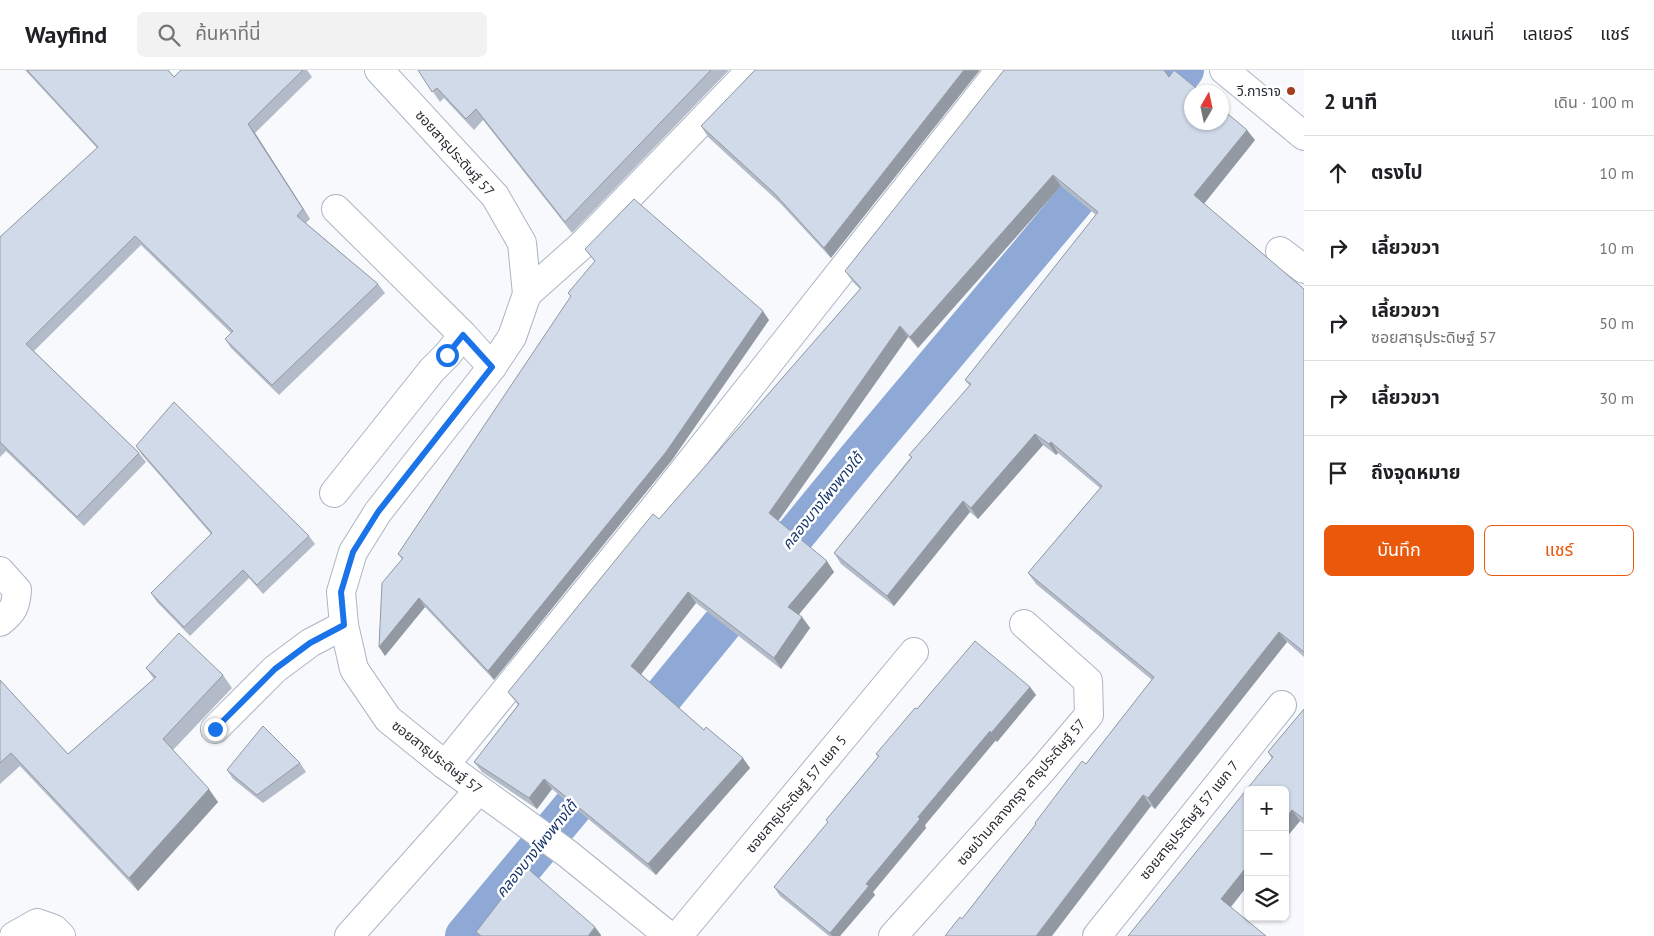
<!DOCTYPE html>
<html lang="th">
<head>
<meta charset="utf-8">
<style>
	:root { --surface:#fff; --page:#f2f2f2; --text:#202124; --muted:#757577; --line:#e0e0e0; --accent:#ea580c }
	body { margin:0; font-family:"PT Sans","Noto Sans Thai",sans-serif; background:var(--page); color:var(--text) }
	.controls { position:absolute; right:15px; bottom:15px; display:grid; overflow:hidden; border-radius:8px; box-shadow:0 1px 4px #0004 }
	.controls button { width:45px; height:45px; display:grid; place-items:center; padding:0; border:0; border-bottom:1px solid var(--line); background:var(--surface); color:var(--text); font:25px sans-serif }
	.compass { position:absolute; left:1184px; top:15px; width:45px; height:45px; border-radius:50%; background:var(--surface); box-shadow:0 1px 4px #0004; rotate:9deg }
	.stop { position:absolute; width:15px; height:15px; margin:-11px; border:4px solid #1a73e8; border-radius:50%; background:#fff }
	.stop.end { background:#1a73e8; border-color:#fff; box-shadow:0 1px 5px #0008 }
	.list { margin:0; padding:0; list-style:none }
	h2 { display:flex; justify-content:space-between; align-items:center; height:65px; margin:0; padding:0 20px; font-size:21px }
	h2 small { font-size:16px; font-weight:400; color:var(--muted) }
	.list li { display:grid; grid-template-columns:32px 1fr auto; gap:15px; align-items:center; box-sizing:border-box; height:75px; padding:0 20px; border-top:1px solid var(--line) }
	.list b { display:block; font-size:19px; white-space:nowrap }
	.list p { margin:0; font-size:16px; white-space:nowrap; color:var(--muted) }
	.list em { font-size:16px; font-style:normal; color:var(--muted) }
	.actions { display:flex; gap:10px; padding:15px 20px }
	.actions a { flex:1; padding:11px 0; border:1px solid var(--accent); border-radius:8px; text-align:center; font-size:18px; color:var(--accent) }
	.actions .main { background:var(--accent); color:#fff }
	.icon { flex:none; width:28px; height:28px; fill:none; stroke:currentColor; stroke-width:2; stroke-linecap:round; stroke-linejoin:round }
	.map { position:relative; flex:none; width:1304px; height:866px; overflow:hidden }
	header { display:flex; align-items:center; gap:30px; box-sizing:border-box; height:70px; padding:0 25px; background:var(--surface); border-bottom:1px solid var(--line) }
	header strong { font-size:24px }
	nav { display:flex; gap:28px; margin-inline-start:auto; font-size:18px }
	.search { width:350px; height:45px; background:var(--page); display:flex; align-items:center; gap:12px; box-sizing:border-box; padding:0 18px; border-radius:8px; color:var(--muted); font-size:19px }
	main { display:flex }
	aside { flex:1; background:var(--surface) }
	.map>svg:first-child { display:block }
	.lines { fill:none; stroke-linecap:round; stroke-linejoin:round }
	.canal { stroke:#8ea9d6; stroke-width:40 }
	.minor-casing { stroke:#acb5c4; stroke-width:30 }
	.minor { stroke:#fff; stroke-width:28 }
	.wall { fill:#b4bbc8 }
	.shaded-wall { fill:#9299a3 }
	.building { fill:#d1dae9; stroke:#9299a3 }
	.route { stroke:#1a73e8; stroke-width:6 }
	.poi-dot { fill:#a53d21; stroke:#fff; stroke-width:2 }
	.labels { text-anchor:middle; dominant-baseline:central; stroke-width:5; stroke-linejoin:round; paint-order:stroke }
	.poi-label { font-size:14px; fill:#282c31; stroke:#fff; text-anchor:end }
	.street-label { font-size:14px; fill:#282c31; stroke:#fff }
	.water-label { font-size:15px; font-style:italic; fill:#17366d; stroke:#fff }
</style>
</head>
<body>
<header>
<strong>Wayfind</strong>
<div class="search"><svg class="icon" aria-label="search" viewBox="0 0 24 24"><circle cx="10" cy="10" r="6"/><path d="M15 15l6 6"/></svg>ค้นหาที่นี่</div>
<nav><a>แผนที่</a><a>เลเยอร์</a><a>แชร์</a></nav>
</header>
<main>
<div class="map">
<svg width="1304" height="866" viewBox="0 0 1304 866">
	<rect width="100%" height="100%" fill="#f7f9fc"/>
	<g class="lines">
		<path class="canal" d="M 465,866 L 570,740 L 860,386 L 1184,0"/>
		<g class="minor-casing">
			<g id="minor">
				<path d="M 379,0 L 495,126 L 522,173 L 527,224 L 512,267 L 492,297 L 378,442 L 353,482 L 341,522 L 344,555 L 354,599 L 388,649 L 445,695 L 568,784 L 669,866"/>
				<path d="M 1224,0 L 1304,66"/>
				<path d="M 336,139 L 463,265"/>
				<path d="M 1280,181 L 1304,199"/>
				<path d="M 527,224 L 582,175 L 751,0"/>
				<path d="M 334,423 L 432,300 L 447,285 L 463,265 L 492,297"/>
				<path d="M 0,501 L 17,520 C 16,536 13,542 0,552"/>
				<path d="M 215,659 L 275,599 L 310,573 L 344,555"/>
				<path d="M 445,695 L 651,442 L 1000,0"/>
				<path d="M 14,866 L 37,853 L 54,859 L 61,866"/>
				<path d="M 349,866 L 479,720"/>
				<path d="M 678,866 L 914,582"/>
				<path d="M 893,866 L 1043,699 L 1089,645 L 1088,611 L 1024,554"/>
				<path d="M 1097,866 L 1282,635"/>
			</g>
		</g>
		<use href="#minor" class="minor"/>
	</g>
	<g class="wall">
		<path d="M 25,0 L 168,0 L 174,7 L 181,0 L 307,0 L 312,7 L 255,63 L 310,149 L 306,153 L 378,214 L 385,223 L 279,325 L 231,278 L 225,269 L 231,263 L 141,175 L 34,281 L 139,383 L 146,392 L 84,456 L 6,381 L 0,387 L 0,167 L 97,78 Z"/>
		<path d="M 418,0 L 729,0 L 572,163 L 483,50 L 474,60 L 444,28 L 440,32 Z"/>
		<path d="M 755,0 L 831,188 L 781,134 L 708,67 L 701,56 Z"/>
		<path d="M 1169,7 L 1255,70 L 1204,134 L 1304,219 L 1304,587 L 1287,572 L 1155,739 L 1151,736 L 962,849 L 1036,754 L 1035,753 L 1086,694 L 1152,610 L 1036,514 L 1028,503 L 1100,418 L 1058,383 L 1056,385 L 1043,375 L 978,449 L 970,442 L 894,536 L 841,494 L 834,483 L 911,387 L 909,385 L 970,316 L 965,310 L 1096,145 L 1061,116 L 918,278 L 908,267 L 778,451 L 834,502 L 798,545 L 802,547 L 810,558 L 781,599 L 696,533 L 641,604 L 704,660 L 750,698 L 656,805 L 552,719 L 537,739 L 482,702 L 474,692 L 518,635 L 508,622 L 860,219 L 853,212 L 845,201 Z"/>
		<path d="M 585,179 L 769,250 L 672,390 L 494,610 L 425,537 L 385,586 L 402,489 L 398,484 L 571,227 L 568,223 L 595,192 Z"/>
		<path d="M 136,376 L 309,466 L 315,474 L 263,524 L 249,508 L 190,566 L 157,532 L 151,523 L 211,464 L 142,385 Z"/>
		<path d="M 146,598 L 223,605 L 232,618 L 173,680 L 218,732 L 138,821 L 20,696 L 0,714 L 0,610 L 68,684 L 154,609 Z"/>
		<path d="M 1030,617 L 1036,625 L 997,672 L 996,670 L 925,755 L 926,758 L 873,822 L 875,825 L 840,866 L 829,866 L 780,826 L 774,817 L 828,753 L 826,750 L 878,687 L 876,684 L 917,639 Z"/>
		<path d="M 1304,639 L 1304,754 L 1300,751 L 1285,769 L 1285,720 L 1248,720 L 1248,815 L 1231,837 L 1128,866 L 1272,689 L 1268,682 Z"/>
		<path d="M 300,693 L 306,702 L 263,733 L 233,709 L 227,700 Z"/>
	</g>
	<g class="shaded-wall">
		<path d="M 964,0 L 980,0 L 831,188 L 824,178 Z"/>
		<path d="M 248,54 L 255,63 L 310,149 L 303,139 Z"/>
		<path d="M 1247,60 L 1255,70 L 1202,136 L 1194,125 Z"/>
		<path d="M 1053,105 L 1061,116 L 918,278 L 910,267 Z"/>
		<path d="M 763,241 L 769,250 L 672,390 L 494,610 L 488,601 Z"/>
		<path d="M 900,256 L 908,267 L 776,454 L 769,443 Z"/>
		<path d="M 1035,364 L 1043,375 L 978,449 L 971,438 Z"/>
		<path d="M 1051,372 L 1058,383 L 1056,385 L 1049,374 Z"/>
		<path d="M 963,431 L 970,442 L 894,536 L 887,526 Z"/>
		<path d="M 827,491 L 834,502 L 796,548 L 788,537 Z"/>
		<path d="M 688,522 L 696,533 L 639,607 L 631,596 Z"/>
		<path d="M 419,528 L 425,537 L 385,586 L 379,577 Z"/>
		<path d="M 802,547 L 810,558 L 781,599 L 774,588 Z"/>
		<path d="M 1279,562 L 1287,572 L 1155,739 L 1148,728 Z"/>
		<path d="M 1030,617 L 1036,625 L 997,672 L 991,663 Z"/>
		<path d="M 990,661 L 996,670 L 925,755 L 926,758 L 873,822 L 875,825 L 840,866 L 832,866 L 830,863 L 866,814 L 918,747 Z"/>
		<path d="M 743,688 L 750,698 L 656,805 L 648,794 Z"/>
		<path d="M 544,709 L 552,719 L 537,739 L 529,728 Z"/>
		<path d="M 209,719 L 218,732 L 138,821 L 129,808 Z"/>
		<path d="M 1143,725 L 1151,736 L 1052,866 L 1036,866 Z"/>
		<path d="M 1292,740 L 1300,751 L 1285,769 L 1285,749 Z"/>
		<path d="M 1248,795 L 1248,815 L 1229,839 L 1221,829 Z"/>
		<path d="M 595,857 L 601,865 L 601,866 L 588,866 Z"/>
	</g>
	<g class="building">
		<path d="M 27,0 L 168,0 L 174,7 L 181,0 L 303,0 L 248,54 L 303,139 L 297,146 L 378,214 L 272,315 L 225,269 L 233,261 L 135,166 L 26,274 L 139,383 L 77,447 L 0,372 L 0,167 L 98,77 Z"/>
		<path d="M 418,0 L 711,0 L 565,152 L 476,39 L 466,49 L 437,18 L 432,22 Z"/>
		<path d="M 755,0 L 964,0 L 824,178 L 774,123 L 701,56 Z"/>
		<path d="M 1004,0 L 1164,0 L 1169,7 L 1174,0 L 1201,22 L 1192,22 L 1192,52 L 1222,52 L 1222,39 L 1247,60 L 1194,125 L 1304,219 L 1304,582 L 1279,562 L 1148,728 L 1143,725 L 1036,866 L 945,866 L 960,847 L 962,849 L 1036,754 L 1035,753 L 1082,691 L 1086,694 L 1154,607 L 1028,503 L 1102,416 L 1051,372 L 1049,374 L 1035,364 L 971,438 L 963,431 L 887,526 L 834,483 L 912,387 L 909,385 L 971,314 L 965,310 L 1098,142 L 1053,105 L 910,267 L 900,256 L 769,443 L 827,491 L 788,537 L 802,547 L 774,588 L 688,522 L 631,596 L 704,660 L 706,657 L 743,688 L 648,794 L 544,709 L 529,728 L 474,692 L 519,634 L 508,622 L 653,444 L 659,449 L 861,218 L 845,201 Z"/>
		<path d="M 634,129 L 763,241 L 666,382 L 488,601 L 419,528 L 379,577 L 382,513 L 403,488 L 398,484 L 571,226 L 568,223 L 595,191 L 585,179 Z"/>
		<path d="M 174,332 L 309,466 L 257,515 L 243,500 L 184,557 L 151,523 L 212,463 L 136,376 Z"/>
		<path d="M 179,563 L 223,605 L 163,669 L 209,719 L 129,808 L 11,683 L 0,693 L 0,610 L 68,684 L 156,607 L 146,598 Z"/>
		<path d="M 975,571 L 1030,617 L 991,663 L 990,661 L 918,747 L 920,749 L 866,814 L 869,816 L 830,863 L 774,817 L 828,752 L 826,750 L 879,686 L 876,684 L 915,638 L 917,639 Z"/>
		<path d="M 1304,639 L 1304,749 L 1292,740 L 1285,749 L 1285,720 L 1248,720 L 1248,795 L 1221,829 L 1266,866 L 1128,866 L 1273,687 L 1268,682 Z"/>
		<path d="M 263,656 L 300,693 L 257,725 L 227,700 Z"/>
		<path d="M 526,797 L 595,857 L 588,866 L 481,866 L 476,862 Z"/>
	</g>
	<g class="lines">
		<path class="route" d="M 215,659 L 275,599 L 310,573 L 344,555 L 341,522 L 353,482 L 378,442 L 492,297 L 463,265 L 447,285"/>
	</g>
	<circle class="poi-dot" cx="1291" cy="21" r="5"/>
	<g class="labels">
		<g class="poi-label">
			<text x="1281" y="21">วี.การาจ</text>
		</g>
		<g class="street-label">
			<text transform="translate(455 83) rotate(48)">ซอยสาธุประดิษฐ์ 57</text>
			<text transform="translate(437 687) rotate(38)">ซอยสาธุประดิษฐ์ 57</text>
			<text transform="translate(1021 722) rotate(-49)">ซอยบ้านกลางกรุง สาธุประดิษฐ์ 57</text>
			<text transform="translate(796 724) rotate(-50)">ซอยสาธุประดิษฐ์ 57 แยก 5</text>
			<text transform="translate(1189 750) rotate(-51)">ซอยสาธุประดิษฐ์ 57 แยก 7</text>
		</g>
		<g class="water-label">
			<text transform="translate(822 431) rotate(-51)">คลองบางโพงพางใต้</text>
			<text transform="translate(536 779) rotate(-51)">คลองบางโพงพางใต้</text>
		</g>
	</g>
</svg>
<div class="controls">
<button>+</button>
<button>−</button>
<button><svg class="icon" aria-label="layers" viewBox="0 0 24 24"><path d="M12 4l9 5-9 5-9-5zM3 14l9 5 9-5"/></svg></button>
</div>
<svg class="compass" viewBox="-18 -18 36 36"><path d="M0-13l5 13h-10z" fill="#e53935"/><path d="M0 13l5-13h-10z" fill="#757577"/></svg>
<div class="stop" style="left:447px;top:285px"></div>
<div class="stop end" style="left:215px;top:659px"></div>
</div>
<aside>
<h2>2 นาที<small>เดิน · 100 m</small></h2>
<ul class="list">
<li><svg class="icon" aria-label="ahead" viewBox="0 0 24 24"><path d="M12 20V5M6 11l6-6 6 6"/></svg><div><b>ตรงไป</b></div><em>10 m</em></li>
<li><svg class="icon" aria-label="right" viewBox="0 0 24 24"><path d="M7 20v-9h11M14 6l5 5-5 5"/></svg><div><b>เลี้ยวขวา</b></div><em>10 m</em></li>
<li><svg class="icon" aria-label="right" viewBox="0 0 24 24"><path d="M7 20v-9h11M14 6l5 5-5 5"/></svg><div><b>เลี้ยวขวา</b><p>ซอยสาธุประดิษฐ์ 57</p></div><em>50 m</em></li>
<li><svg class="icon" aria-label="right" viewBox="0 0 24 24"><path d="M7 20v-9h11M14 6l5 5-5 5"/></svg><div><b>เลี้ยวขวา</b></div><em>30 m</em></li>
<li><svg class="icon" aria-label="arrive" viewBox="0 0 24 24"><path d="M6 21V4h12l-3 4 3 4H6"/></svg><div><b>ถึงจุดหมาย</b></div></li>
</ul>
<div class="actions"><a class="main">บันทึก</a><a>แชร์</a></div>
</aside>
</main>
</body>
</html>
